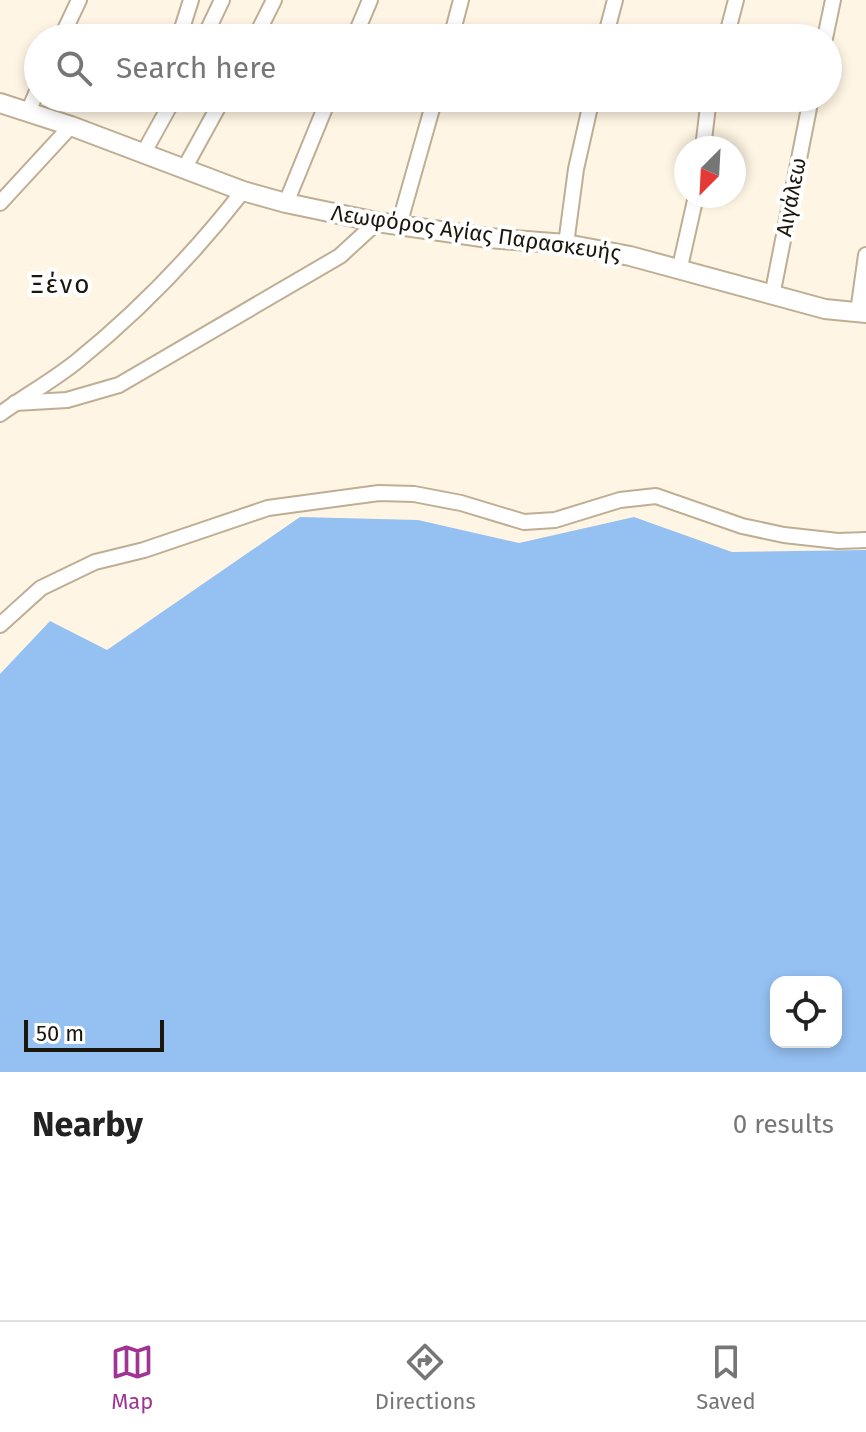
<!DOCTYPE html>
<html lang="en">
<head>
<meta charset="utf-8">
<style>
	:root { --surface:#fff; --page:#f6f6f6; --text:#222; --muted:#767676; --line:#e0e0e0; --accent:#a03495 }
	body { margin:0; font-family:"Fira Sans",sans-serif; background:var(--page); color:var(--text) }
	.controls { position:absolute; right:24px; bottom:24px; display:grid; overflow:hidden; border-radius:16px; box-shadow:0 4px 12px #0003 }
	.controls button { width:72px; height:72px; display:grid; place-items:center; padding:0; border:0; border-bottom:2px solid var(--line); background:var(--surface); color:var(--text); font:40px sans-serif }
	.compass { position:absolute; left:674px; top:136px; width:72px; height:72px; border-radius:50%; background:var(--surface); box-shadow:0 4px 12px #0003; rotate:204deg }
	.scale { position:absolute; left:24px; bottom:20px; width:140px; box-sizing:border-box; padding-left:8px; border:4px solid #1c170d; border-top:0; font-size:22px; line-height:28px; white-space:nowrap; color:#1c170d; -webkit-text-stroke:6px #fff; paint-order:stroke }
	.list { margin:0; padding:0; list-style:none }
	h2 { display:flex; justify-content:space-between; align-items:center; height:104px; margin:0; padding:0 32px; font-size:34px }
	h2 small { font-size:26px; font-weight:400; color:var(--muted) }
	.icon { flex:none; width:44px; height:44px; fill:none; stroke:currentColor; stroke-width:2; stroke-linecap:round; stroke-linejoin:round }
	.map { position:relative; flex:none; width:866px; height:1072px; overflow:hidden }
	.search { position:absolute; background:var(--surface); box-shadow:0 4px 12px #0003; left:24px; right:24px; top:24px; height:88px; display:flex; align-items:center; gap:20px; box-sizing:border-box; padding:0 28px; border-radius:44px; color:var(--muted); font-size:30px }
	.sheet { height:248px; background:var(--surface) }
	nav { display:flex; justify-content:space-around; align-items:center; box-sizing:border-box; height:112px; border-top:2px solid var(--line); background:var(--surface); font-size:22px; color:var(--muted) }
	nav a { display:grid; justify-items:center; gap:4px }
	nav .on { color:var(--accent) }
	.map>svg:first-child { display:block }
	.water { fill:#95c0f2; fill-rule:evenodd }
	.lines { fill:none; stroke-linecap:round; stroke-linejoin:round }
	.minor-casing { stroke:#beae93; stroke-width:18 }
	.tertiary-casing { stroke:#beae93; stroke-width:22 }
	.minor { stroke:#fff; stroke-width:14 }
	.tertiary { stroke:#fff; stroke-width:18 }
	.labels { text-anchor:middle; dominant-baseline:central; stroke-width:8; stroke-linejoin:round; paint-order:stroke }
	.street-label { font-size:22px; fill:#1c170d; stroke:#fff }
	.quarter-label { font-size:26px; letter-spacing:2px; fill:#1c170d; stroke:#fff }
</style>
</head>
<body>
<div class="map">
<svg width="866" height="1072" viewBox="0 0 866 1072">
	<rect width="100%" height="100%" fill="#fff5e4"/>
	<path class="water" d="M 300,517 L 418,520 L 519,543 L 634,517 L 732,552 L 866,550 L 866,1072 L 0,1072 L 0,674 L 50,621 L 107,650 ZM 776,982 L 836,982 L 836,1042 L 776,1042 Z"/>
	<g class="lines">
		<g class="minor-casing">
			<g id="minor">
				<path d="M 61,38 L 79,0"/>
				<path d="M 179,38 L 191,0"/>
				<path d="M 204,38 L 222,0"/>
				<path d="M 255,38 L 274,0"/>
				<path d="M 354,38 L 370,0"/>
				<path d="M 451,38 L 461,0"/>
				<path d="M 605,38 L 615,0"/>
				<path d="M 726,38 L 736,0"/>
				<path d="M 825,38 L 833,0"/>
				<path d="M 28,112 L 38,89"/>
				<path d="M 703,148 L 709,98"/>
				<path d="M 143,154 L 174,98"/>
				<path d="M 184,169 L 223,98"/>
				<path d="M 0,203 L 71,126"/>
				<path d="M 286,203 L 329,98"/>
				<path d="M 399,225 L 435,98"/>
				<path d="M 566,244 L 576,169 L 592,98"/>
				<path d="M 680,267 L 696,196"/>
				<path d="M 772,296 L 811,98"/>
				<path d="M 858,312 L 866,255"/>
				<path d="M 15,403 L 67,400 L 119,385 L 340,256 L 377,222"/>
				<path d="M 0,414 C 25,396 52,381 76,362 C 138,312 194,254 243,191"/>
				<path d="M 0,625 L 41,588 L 95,562 L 144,550 L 268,508 L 379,493 L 414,494 L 461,503 L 524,522 L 555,520 L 620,500 L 656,496 L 742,526 L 784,535 L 838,541 L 866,540"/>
			</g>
		</g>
		<g class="tertiary-casing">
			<path id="tertiary" d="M 0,103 L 71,126 L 243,191 L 286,203 L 377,222 L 489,238 L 566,244 L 630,256 L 825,309 L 866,313"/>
		</g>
		<use href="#minor" class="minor"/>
		<use href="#tertiary" class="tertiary"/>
	</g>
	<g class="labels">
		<g class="street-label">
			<text transform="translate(791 197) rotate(-79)">Αιγάλεω</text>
			<text transform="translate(476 233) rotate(8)">Λεωφόρος Αγίας Παρασκευής</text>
		</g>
		<g class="quarter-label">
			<text x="61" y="284">Ξένο</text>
		</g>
	</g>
</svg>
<div class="controls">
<button><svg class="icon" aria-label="locate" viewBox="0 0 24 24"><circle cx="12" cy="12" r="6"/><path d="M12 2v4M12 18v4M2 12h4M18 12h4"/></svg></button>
</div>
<svg class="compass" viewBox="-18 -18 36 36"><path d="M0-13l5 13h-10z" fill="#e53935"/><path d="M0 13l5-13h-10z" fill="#767676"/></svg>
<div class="scale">50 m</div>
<div class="search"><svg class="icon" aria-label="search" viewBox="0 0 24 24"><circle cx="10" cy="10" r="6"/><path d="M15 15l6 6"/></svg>Search here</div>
</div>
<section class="sheet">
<h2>Nearby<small>0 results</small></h2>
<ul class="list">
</ul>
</section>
<nav>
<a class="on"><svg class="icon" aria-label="map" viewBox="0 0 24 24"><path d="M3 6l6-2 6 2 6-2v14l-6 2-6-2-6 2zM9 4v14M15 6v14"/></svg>Map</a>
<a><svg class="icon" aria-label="directions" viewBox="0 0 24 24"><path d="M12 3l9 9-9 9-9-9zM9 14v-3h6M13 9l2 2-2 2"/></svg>Directions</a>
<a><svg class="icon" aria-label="saved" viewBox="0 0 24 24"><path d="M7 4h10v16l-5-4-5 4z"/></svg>Saved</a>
</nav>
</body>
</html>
